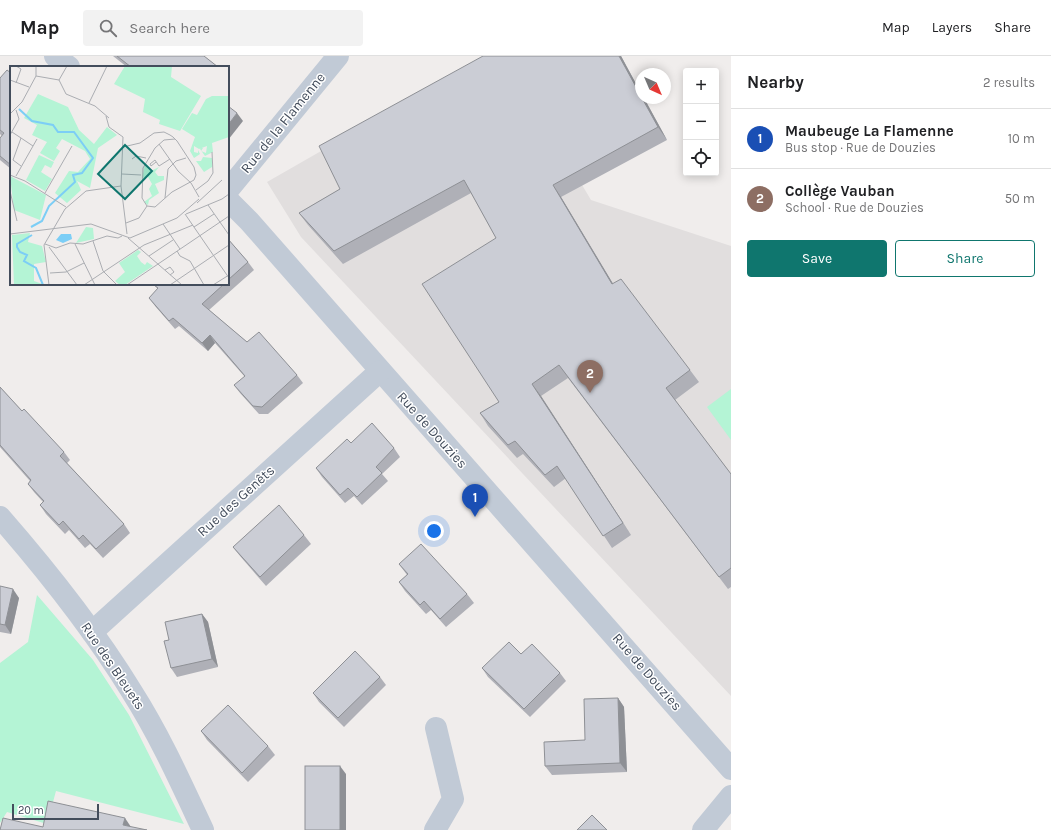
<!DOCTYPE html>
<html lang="en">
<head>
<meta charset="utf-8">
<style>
	:root { --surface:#fff; --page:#f2f2f2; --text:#202124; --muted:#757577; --line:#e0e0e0; --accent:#0f766e }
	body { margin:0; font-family:Karla,sans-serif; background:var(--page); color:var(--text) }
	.controls { position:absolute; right:12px; top:12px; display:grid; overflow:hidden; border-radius:4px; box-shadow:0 2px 10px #0003 }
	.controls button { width:36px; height:36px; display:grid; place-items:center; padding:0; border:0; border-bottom:1px solid var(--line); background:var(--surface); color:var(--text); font:20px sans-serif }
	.compass { position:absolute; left:635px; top:12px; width:36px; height:36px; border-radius:50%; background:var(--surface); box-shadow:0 2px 10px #0003; rotate:136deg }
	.scale { position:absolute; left:12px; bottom:10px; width:87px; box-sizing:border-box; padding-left:4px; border:2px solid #434d5c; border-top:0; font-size:11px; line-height:14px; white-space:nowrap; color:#434d5c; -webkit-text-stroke:3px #fff; paint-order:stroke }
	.you { position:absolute; left:434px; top:475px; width:14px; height:14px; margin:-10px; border:3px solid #fff; border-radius:50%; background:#1a73e8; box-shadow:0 0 0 6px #1a73e833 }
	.badge { display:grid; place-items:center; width:26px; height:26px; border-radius:50%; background:var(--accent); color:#fff; font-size:13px; font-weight:700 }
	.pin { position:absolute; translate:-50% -33px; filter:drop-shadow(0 1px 2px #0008) }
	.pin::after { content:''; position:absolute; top:21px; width:14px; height:12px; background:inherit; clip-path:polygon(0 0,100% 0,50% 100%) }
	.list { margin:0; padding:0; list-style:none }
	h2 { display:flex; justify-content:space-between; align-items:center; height:52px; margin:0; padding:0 16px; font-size:17px }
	h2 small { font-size:13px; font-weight:400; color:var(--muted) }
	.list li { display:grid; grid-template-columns:26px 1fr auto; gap:12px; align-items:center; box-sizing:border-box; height:60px; padding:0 16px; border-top:1px solid var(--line) }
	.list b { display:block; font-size:15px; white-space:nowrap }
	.list p { margin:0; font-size:13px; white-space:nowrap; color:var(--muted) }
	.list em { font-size:13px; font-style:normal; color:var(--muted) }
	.actions { display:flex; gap:8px; padding:12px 16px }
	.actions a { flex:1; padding:9px 0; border:1px solid var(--accent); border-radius:4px; text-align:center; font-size:14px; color:var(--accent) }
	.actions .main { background:var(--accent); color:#fff }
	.icon { flex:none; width:22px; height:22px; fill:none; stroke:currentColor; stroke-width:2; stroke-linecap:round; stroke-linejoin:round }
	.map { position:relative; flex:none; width:731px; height:774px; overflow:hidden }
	header { display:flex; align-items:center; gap:24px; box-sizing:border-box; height:56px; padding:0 20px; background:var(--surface); border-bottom:1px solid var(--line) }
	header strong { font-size:19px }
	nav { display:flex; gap:22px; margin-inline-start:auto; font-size:14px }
	.search { width:280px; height:36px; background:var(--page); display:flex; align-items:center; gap:10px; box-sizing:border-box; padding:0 14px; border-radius:4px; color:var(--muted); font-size:15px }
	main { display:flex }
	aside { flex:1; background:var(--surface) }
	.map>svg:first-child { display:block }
	.education { fill:#e1dede }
	.green { fill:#b4f4d5 }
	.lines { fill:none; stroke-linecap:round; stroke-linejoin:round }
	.minor { stroke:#c1cad6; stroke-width:22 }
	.wall { fill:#afb0b7 }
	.shaded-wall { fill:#8e9095 }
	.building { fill:#cbcdd5; stroke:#8e9095 }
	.labels { text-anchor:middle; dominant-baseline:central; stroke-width:3; stroke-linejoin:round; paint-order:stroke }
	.street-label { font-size:14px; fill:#434d5c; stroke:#fff }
	.inset-river { fill:none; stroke:#7ccef6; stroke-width:2 }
	.inset-road { fill:none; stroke:#abadb2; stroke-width:1 }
	.view { fill:#0f766e; fill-opacity:0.15; stroke:#0f766e; stroke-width:2 }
	.inset-edge { fill:none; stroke:#434d5c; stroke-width:2 }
</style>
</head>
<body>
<header>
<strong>Map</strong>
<div class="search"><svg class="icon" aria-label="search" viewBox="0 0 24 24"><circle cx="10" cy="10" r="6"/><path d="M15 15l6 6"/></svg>Search here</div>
<nav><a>Map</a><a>Layers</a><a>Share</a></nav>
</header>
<main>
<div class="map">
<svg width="731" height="774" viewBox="0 0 731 774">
	<rect width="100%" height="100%" fill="#f0edec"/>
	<path class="education" d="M 487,0 L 505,0 L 591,144 L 731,190 L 731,640 L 301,181 L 267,126 Z"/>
	<g class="green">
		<path d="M 731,333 L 731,384 L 707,351 Z"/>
		<path d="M 37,539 L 93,604 L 129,659 L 184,768 L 56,735 L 47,768 L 7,756 L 0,767 L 0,607 L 28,586 Z"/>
	</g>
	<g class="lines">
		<g class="minor">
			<path d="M 55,0 L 69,11"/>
			<path d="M 228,134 L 338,0"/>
			<path d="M 228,144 L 249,165 L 731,713"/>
			<path d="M 0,461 C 48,516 94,574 132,636 C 160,680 181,727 203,774"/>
			<path d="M 92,576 L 380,315"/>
			<path d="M 435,774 L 453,743 L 436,672"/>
			<path d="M 703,774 L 731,740"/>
		</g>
	</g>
	<g class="wall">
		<path d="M 113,0 L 204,0 L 218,11 L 127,11 Z"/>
		<path d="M 483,0 L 621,0 L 641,37 L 641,42 L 644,42 L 667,84 L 561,141 L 613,228 L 690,314 L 699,326 L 675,344 L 731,418 L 731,531 L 728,533 L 568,322 L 541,340 L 631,479 L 612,492 L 566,422 L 554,431 L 523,398 L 517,402 L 488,370 L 480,357 L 499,346 L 496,182 L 471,137 L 343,208 L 308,169 L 299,157 L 340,133 Z"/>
		<path d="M 11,17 L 11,113 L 0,104 L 0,82 L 2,80 L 0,78 L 0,22 Z"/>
		<path d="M 228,183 L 248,206 L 254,214 L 209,254 L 247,286 L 297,319 L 303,327 L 268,358 L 259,358 L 240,337 L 234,329 L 245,321 L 215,287 L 208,295 L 179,270 L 175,273 L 155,250 L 149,242 L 158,233 L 154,229 L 155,228 L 228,228 Z"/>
		<path d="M 0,331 L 22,355 L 64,396 L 70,404 L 67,407 L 124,468 L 130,477 L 103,502 L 90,488 L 85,492 L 69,474 L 65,478 L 46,458 L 40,449 L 43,446 L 34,436 L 28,428 L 30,425 L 0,391 Z"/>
		<path d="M 351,387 L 394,392 L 400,401 L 382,418 L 388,425 L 362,449 L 354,440 L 345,447 L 322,421 L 316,412 Z"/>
		<path d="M 304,479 L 311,488 L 266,530 L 240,500 L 233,491 Z"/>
		<path d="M 399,508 L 467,538 L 474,547 L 446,571 L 431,554 L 426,558 L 405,535 L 399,526 L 407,519 Z"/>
		<path d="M 0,530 L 19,542 L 11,578 L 0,576 Z"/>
		<path d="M 202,558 L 208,566 L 218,611 L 177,621 L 171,612 L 169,584 Z"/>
		<path d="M 521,598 L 560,617 L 566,625 L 530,661 L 488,621 L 482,612 Z"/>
		<path d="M 380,621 L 386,629 L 344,671 L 319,646 L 313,637 Z"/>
		<path d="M 618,642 L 624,651 L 627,716 L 552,719 L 545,710 L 585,684 Z"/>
		<path d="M 201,675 L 268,690 L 275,699 L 248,726 L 207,684 Z"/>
	</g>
	<g class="shaded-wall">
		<path d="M 619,0 L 621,0 L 641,37 L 641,40 Z"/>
		<path d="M 642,42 L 644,42 L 667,84 L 658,71 Z"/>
		<path d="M 237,57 L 243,65 L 228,84 L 228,69 Z"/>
		<path d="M 553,129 L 561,141 L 621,241 L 612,228 Z"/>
		<path d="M 210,279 L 215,287 L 208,295 L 202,287 Z"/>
		<path d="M 532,328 L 541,340 L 631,479 L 623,467 Z"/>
		<path d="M 13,533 L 19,542 L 11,578 L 5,569 Z"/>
		<path d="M 202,558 L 208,566 L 218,611 L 212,603 Z"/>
		<path d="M 618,642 L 624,651 L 627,716 L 620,707 Z"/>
		<path d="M 340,710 L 346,718 L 346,774 L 340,774 Z"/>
		<path d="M 125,762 L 131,771 L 123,769 Z"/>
	</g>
	<g class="building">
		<path d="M 117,0 L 204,0 L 218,11 L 131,11 Z"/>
		<path d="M 483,0 L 619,0 L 641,40 L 641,42 L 642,42 L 658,71 L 553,129 L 612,228 L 621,223 L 690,314 L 666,332 L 731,418 L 731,512 L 719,521 L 559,309 L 532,328 L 623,467 L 603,480 L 557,410 L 545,419 L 515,385 L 508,389 L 480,357 L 499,346 L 422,228 L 496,182 L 464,124 L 334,195 L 299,157 L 340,133 L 319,90 Z"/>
		<path d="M 7,14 L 11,17 L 11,109 L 0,100 L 0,82 L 4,77 L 0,74 L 0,22 Z"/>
		<path d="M 228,50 L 237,57 L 228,69 Z"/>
		<path d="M 228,183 L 248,206 L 228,224 Z"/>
		<path d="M 155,228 L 224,228 L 202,248 L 247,286 L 259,276 L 297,319 L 262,351 L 253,350 L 234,329 L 245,320 L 210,279 L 202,287 L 173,262 L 169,265 L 149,242 L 158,232 L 154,229 Z"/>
		<path d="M 0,331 L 22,355 L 24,353 L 64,396 L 60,400 L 124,468 L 96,493 L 83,479 L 79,483 L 63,465 L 59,469 L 40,449 L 44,445 L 28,428 L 31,424 L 0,389 Z"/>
		<path d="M 372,367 L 394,392 L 376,411 L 382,417 L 357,441 L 348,432 L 340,439 L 316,412 L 347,383 L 351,387 Z"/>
		<path d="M 279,449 L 304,479 L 260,521 L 233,491 Z"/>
		<path d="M 421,488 L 467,538 L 440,563 L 424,545 L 420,549 L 399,526 L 408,518 L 399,508 Z"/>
		<path d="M 0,530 L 13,533 L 5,569 L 0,568 Z"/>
		<path d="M 202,558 L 212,603 L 171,612 L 164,585 L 169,584 L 165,566 Z"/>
		<path d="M 509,586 L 521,598 L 532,588 L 560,617 L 524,653 L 482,612 Z"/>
		<path d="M 355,595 L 380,621 L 338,662 L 313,637 Z"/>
		<path d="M 618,642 L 620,707 L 545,710 L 544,686 L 585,684 L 584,643 Z"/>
		<path d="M 228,649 L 268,690 L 242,717 L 201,675 Z"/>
		<rect x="305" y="710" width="35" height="64"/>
		<path d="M 48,745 L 125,762 L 123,769 L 147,774 L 0,774 L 3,762 L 43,771 Z"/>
		<path d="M 592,759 L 607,774 L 577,774 Z"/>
	</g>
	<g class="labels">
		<g class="street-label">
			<text transform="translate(283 67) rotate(-51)">Rue de la Flamenne</text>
			<text transform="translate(432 374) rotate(48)">Rue de Douzies</text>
			<text transform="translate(236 445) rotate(-42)">Rue des Genêts</text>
			<text transform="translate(113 610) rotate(56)">Rue des Bleuets</text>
			<text transform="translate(647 616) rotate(49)">Rue de Douzies</text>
		</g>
	</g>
	<g transform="translate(10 10)">
		<rect width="219" height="219" fill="#f0edec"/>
		<path d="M 115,0 L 162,0 L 161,11 L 191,30 L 170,65 L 149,58 L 150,54 L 133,46 L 135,33 L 104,18 ZM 28,28 L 58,41 L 69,64 L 84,78 L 97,61 L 107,69 L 88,82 L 80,122 L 67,115 L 71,124 L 57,137 L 45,127 L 59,105 L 68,106 L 80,93 L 75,85 L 52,73 L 46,82 L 50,85 L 44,95 L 30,87 L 37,76 L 22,69 L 27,59 L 14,52 ZM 202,30 L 219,30 L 219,71 L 202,77 L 203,86 L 195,90 L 190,83 L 191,82 L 193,82 L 191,85 L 196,87 L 197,80 L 189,83 L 184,80 L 184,86 L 188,87 L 188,84 L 190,88 L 184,92 L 180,85 L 185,71 L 172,63 L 182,47 L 187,49 L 196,33 ZM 29,89 L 44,96 L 41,102 L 35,99 L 31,106 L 42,113 L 35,125 L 16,114 ZM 193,91 L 202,92 L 202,101 L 194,106 L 186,95 L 191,95 ZM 135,99 L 141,105 L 149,101 L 145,106 L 148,110 L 154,110 L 154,114 L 145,118 L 149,127 L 139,134 L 138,139 L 134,136 L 142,130 L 139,123 L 142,118 L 138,111 L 132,112 ZM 0,110 L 36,129 L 30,154 L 4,144 ZM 76,161 L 83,162 L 84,173 L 66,177 ZM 20,167 L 18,176 L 32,180 L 36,196 L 24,198 L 24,215 L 35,219 L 4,219 L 2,169 ZM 128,184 L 131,186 L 127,190 L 131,196 L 135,199 L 137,196 L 143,200 L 115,219 L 110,219 L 105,215 L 115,206 L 109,197 Z" fill="#b4f4d5"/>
		<path d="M 51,168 L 61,168 L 62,173 L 53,177 L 46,174 Z" fill="#7ccef6"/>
		<path class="inset-river" d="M 9,43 L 22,55 L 43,59 L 48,66 L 64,66 L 83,92 L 72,107 L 63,109 L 65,116 L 39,140 L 32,155 L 21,161M 22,169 L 7,178 L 7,181 L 10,186 L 17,189 L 14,195 L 26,202 L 33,219"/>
		<path class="inset-road" d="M 6,0 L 11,3 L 6,17M 26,10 L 49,14 L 56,28 L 85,40 L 99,52M 0,14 L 19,21M 49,14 L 57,0M 79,37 L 97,0M 0,48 L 12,36 L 26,10 L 26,0M 96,50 L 99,61 L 113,71 L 111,120 L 117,168M 2,66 L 23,80M 0,69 L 9,53 L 6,44M 11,72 L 3,94 L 11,100M 149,78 L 168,105 L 181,117 L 189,131M 113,81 L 130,77 L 144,67 L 154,66 L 160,69 L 163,71 L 167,75 L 184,101 L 186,109 L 184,114 L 162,126 L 145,141 L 137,140 L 132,132 L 133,102 L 145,82 L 154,74 L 165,73M 122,93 L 126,90 L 136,92M 146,96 L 141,100 L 140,98 L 145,94 L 149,100 L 160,93M 112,108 L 131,109M 0,109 L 15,115 L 56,141M 6,110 L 27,73M 186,124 L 198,115 L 203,107 L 202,86M 0,125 L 7,155M 35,127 L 62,80M 155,132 L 158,103 L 166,95 L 176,92M 187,137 L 212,114M 198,139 L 219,169M 175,148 L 219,212M 176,148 L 212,133 L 219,128M 116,157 L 129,152 L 137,140M 153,158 L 170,183M 184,161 L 204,148M 0,168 L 81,158 L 120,172M 118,172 L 172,219M 120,172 L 167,152 L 189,133M 83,175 L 93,205 L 107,219M 35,178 L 46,182 L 60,177 L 73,178 L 97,170 L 108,172 L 112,170M 65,178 L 85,219M 39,181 L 67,219M 167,185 L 170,190 L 180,195 L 194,219M 139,190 L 163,174M 155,204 L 160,201 L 164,206 L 160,209M 40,207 L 56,206 L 74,197M 39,219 L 34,179 L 55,143 L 76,125 L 111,120M 74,219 L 134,179 L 183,159M 117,219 L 219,150M 160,219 L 219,179M 203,219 L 219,209"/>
		<path class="view" d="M 115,79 L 142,105 L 115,133 L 88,108 Z"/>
		<rect width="219" height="219" class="inset-edge"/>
	</g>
</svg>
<div class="controls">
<button>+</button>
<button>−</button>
<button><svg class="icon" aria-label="locate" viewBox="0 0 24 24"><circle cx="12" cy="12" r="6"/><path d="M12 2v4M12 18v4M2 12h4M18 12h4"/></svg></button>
</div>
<svg class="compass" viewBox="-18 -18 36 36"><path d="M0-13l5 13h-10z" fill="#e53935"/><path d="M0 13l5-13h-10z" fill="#757577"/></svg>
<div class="scale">20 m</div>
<div class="you"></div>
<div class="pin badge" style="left:475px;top:461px;background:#1a4fb4">1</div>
<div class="pin badge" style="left:590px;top:337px;background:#8d6e63">2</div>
</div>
<aside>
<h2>Nearby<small>2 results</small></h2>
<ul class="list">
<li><span class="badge" style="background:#1a4fb4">1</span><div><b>Maubeuge La Flamenne</b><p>Bus stop · Rue de Douzies</p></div><em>10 m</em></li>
<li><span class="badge" style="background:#8d6e63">2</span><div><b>Collège Vauban</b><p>School · Rue de Douzies</p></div><em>50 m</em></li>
</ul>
<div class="actions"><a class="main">Save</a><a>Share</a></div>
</aside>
</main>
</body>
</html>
